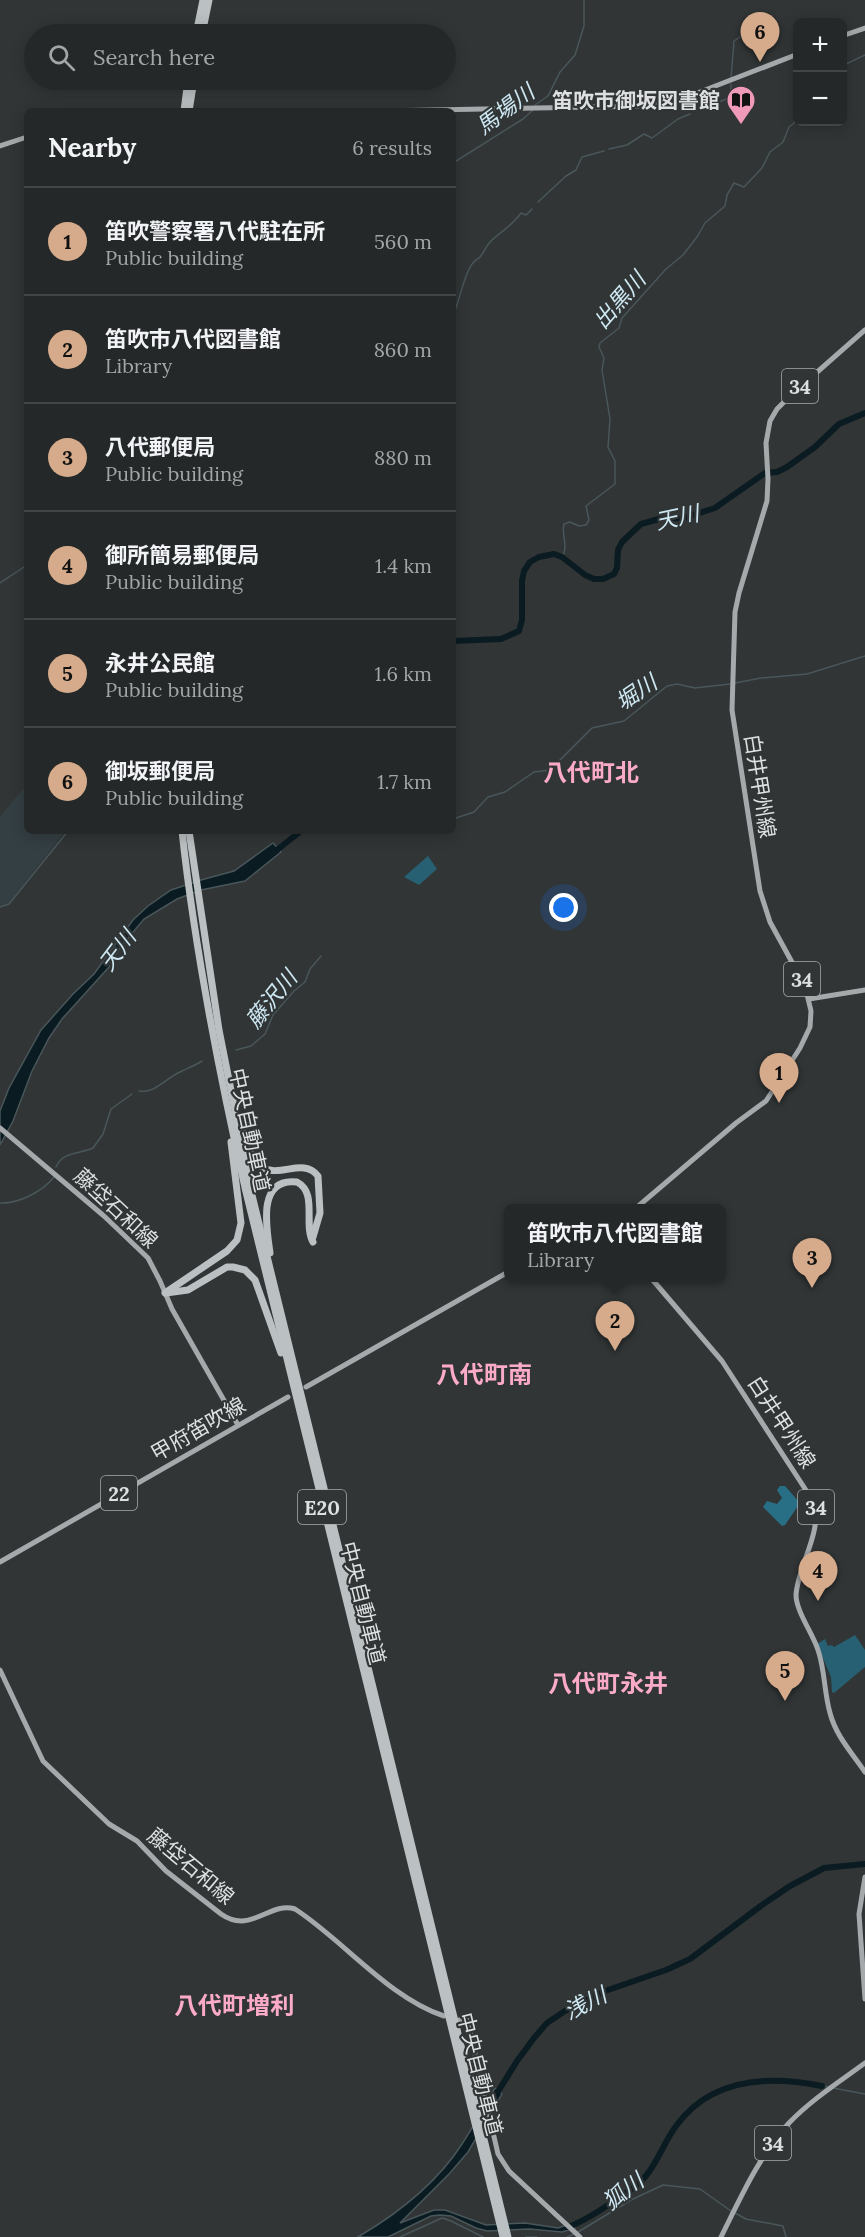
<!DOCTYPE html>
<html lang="en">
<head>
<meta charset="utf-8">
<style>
	:root { --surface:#252828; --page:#2d3030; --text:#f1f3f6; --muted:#a3a6a8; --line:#424445; --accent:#d6ab8b }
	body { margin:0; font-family:Lora,"Noto Sans JP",serif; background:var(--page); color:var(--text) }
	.controls { position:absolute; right:18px; top:18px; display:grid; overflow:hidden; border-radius:9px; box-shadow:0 3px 15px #0003 }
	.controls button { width:54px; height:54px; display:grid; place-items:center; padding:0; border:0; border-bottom:2px solid var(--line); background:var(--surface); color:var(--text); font:30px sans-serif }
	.you { position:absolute; left:564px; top:908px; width:21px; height:21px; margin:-15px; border:4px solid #fff; border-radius:50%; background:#1a73e8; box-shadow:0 0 0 9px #1a73e833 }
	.badge { display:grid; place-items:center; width:39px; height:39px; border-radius:50%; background:var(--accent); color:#111; font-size:20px; font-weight:700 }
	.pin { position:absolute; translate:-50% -50px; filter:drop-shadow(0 2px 3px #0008) }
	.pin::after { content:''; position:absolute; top:32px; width:21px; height:18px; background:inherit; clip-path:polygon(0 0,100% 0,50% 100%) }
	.popup { position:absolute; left:504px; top:1204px; width:222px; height:78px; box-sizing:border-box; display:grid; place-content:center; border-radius:9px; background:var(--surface); filter:drop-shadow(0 2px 4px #0005); font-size:20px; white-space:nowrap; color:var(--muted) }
	.popup b { font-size:22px; color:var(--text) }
	.popup::after { content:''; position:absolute; left:50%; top:100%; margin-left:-12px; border:12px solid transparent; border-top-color:var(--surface) }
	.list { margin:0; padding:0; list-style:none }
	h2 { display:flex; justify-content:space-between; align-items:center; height:78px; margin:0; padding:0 24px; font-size:26px }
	h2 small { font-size:20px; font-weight:400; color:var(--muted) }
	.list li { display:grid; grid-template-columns:39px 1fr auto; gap:18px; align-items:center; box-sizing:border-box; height:108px; padding:0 24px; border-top:2px solid var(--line) }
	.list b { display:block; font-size:22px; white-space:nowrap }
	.list p { margin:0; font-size:20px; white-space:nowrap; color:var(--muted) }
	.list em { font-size:20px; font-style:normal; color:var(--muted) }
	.icon { flex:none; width:33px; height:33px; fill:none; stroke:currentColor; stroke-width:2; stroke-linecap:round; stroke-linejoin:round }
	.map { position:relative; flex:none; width:865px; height:2237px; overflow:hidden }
	.search { position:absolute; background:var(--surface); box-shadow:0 3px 15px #0003; left:24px; top:24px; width:432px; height:66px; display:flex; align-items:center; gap:15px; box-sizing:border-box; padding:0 21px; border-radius:33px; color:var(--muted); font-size:22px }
	.panel { position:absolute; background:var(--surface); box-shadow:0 3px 15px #0003; left:24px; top:108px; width:432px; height:726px; border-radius:9px }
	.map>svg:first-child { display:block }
	.built { fill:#343f43 }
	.green { fill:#286073 }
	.forest { fill:#286f85 }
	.water { fill:#0a1b21; stroke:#49565a; stroke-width:1.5 }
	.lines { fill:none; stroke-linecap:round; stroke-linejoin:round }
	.stream { stroke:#49565a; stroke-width:1.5 }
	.river { stroke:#0a1b21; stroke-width:6 }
	.major { stroke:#a5a9ab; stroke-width:5 }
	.highway { stroke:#bbc0c2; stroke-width:7 }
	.labels { text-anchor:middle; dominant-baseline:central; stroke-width:4.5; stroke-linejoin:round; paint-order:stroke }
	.shield { fill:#313536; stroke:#a9acad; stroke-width:1.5 }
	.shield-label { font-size:20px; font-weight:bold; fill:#dddfe0 }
	.poi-label { font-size:21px; font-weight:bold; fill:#dddfe0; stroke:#313536; text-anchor:end }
	.street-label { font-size:21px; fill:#dddfe0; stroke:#313536 }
	.water-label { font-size:22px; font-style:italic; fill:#cee9f3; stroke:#313536 }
	.quarter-label { font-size:24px; font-weight:bold; fill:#fbabc7; stroke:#313536 }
</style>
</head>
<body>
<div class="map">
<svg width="865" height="2237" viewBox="0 0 865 2237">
	<rect width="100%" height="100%" fill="#313536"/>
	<path class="built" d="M 27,784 L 27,831 L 65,831 L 8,904 L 0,906 L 0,817 Z"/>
	<g class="green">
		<path d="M 428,856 L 437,869 L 419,885 L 404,877 Z"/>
		<path d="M 855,1635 L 865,1650 L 865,1667 L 834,1693 L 832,1692 L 831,1677 L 817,1644 L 825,1639 L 828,1646 L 832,1645 L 834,1647 Z"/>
	</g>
	<path class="forest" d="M 780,1486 L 785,1486 L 800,1503 L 785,1525 L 782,1526 L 763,1507 L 767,1501 L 777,1504 L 782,1498 L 777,1490 Z"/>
	<g class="water">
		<path d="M 273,843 L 281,852 L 245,881 L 201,890 L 177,899 L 144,919 L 119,949 L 109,967 L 62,1019 L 49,1038 L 32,1071 L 13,1121 L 0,1145 L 0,1111 L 9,1088 L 41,1030 L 73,994 L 94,974 L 133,920 L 148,906 L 171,890 L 201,880 L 234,871 Z"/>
		<path d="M 495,2088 L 502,2094 L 468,2152 L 449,2174 L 400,2223 L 434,2210 L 445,2210 L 486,2225 L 525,2223 L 558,2228 L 573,2223 L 575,2228 L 562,2232 L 529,2229 L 487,2231 L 476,2228 L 451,2216 L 440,2215 L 431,2216 L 388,2237 L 358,2237 C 397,2214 437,2183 462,2144 C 474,2126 484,2107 495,2088 Z"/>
	</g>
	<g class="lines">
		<g class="stream">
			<path d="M 754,31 L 765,27"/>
			<path d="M 842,66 L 865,55"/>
			<path d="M 731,78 L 734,41 L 740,37"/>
			<path d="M 535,105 L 548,96 L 560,72 L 575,55 L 584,26 L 584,0"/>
			<path d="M 695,110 L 707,107 L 731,97 L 731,84"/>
			<path d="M 609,149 L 627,145 L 644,134 L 652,138 L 678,119 L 690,114"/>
			<path d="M 453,163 L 523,119 L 533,110"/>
			<path d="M 538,202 L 566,176 L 576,170 L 582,157 L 604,151"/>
			<path d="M 453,315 C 460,302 464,272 473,263 C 475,260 478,259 480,257 C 484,252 486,246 491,241 C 500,232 513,225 521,213 L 526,215 L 532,209"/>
			<path d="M 562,557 C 569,547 561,535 564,524 L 570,522 L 579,526 L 586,525 L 589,520 L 586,506 L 615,484 L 615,461 L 608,447 L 610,419 L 602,370 L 604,358 L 599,347 L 600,343 L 619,328 L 622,318 L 666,269 L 683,255 L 697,237 L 705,223 L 725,206 L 727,195 L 734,183 L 744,187 L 762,168 L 770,152 L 783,142 L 789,127 L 798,120"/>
			<path d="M 0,583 L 27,565"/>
			<path d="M 735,683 L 761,678 L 807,674 L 865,656"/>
			<path d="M 453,819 L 474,812 L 488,797 L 505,792 L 534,772 L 550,770 L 592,728 L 624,721 L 667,686 L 677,684 L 695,688 L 730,684"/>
			<path d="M 0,907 L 9,904 L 68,831"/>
			<path d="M 236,1050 L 251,1046 L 265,1034 L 273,1015 L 294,991 L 305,982 L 310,969 L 321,956"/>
			<path d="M 139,1091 C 155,1094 166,1078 180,1072 C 188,1068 194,1066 202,1061"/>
			<path d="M 56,1167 C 63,1151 80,1154 93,1148 L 103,1134 L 111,1109 L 132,1094"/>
			<path d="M 0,1203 C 18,1204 42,1192 54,1177"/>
			<path d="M 822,2086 L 829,2087"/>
			<path d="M 833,2088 L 865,2094"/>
			<path d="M 735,2213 L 746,2219 L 783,2226 L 786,2237"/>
			<path d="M 578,2232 L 631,2200 L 663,2185 L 700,2189 L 731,2211"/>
			<path d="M 400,2237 L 442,2218 L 451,2221 L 483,2237"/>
			<path d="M 526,2237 L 537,2237"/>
			<path d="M 567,2237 L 574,2234"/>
		</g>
		<g class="river">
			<path d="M 453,641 L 501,639 L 519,631 L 522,620 L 522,581 L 524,571 L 530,562 L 539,557 L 554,554 L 562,557 L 585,575 L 594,579 L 603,579 L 614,574 L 617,568 L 618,550 L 622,542 L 641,524 L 659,519 L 684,518 L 715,508 L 765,473 L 777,472 L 787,467 L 815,447 L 839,424 L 865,413"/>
			<path d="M 273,853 L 301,831"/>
			<path d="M 494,2098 L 517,2061 L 534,2038 L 547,2023 L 565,2011 L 605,1991 L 666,1970 L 690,1959 L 762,1905 L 790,1886 L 824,1868 L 865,1864"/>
			<path d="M 568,2227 C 584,2222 634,2190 645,2177 C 658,2162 664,2142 676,2126 C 711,2078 768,2075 822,2086"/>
		</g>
		<g class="major">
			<path d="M 842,36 L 865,28"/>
			<path d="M 379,111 L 649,106 L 687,97 L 798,54"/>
			<path d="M 0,146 L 27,137"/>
			<path d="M 809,999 L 865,990"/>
			<path d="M 0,1128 L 104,1216 L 148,1258 L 160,1281 L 172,1309 L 238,1425"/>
			<path d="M 636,1208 L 736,1123 L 766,1101 L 800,1048 L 810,1027 L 811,1011 L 805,986 L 770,922 L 760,891 L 732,710 L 735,612 L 739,593 L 767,501 L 768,479 L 766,443 L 770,421 L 777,409 L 790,396 L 865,330"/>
			<path d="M 651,1278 L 722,1361 L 813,1501 C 824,1531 798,1564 796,1595 C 796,1611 813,1634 818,1650 C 825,1670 824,1692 830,1713 C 836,1736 852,1753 865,1772"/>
			<path d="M 306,1387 L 508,1272"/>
			<path d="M 0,1562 L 288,1397"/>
			<path d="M 0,1670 L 43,1761 L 109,1824 L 137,1841 L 166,1871 L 221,1914 C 251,1935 269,1901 295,1909 C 343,1940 389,1998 444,2016"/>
			<path d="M 865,1877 L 859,1914 L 865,1999"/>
			<path d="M 459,2020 L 467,2019 L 495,2141 L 498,2154 L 509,2171 L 580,2237"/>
			<path d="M 721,2237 C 741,2197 759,2156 789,2123 C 811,2100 839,2082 865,2063"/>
		</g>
		<g class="highway">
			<path d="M 196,34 L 203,0"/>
			<path d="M 202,34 L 209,0"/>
			<path d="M 184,111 L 188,80"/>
			<path d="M 189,111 L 194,80"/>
			<path d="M 182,831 C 195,952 219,1073 246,1192 L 503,2237"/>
			<path d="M 189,831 L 219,1030 L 251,1191 L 508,2237"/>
			<path d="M 240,1119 C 244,1134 247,1151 257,1163 C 276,1183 302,1155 318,1176 L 320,1213 L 313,1237"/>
			<path d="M 270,1253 C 267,1230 256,1177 297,1182 C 318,1193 303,1224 313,1242"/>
			<path d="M 165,1293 L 227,1251 L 237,1240 L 241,1223 L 231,1142"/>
			<path d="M 166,1293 L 188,1290 L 227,1267 L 233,1267 L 245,1270 L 255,1280 L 281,1353"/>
		</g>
	</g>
	<defs>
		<g id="library-pin" transform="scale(1.5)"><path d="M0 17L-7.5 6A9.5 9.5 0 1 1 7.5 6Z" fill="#ef9ab8" stroke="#313536"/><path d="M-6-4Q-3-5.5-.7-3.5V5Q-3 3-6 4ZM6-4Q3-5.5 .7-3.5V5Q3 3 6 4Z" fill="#111"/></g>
	</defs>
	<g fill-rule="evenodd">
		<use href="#library-pin" x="741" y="100"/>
	</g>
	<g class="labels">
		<g class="shield">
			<rect x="782" y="369" width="36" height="34" rx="4.5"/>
			<rect x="784" y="962" width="36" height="34" rx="4.5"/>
			<rect x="101" y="1476" width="36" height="34" rx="4.5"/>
			<rect x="298" y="1490" width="48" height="34" rx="4.5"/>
			<rect x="798" y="1490" width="36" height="34" rx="4.5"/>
			<rect x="755" y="2126" width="36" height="34" rx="4.5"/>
		</g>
		<g class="shield-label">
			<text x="800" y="386">34</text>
			<text x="802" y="979">34</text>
			<text x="119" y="1493">22</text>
			<text x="322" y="1507">E20</text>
			<text x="816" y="1507">34</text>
			<text x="773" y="2143">34</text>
		</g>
		<g class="poi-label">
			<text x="720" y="100">笛吹市御坂図書館</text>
		</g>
		<g class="street-label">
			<text transform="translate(760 786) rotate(81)">白井甲州線</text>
			<text transform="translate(250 1130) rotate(78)">中央自動車道</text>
			<text transform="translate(116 1208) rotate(43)">藤垈石和線</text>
			<text transform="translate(782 1422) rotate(57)">白井甲州線</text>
			<text transform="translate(198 1429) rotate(-30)">甲府笛吹線</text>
			<text transform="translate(363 1603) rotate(76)">中央自動車道</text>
			<text transform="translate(191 1866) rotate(40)">藤垈石和線</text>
			<text transform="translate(480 2074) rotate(76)">中央自動車道</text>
		</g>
		<g class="water-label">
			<text transform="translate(505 109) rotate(-37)">馬場川</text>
			<text transform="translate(619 300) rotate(-49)">出黒川</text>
			<text transform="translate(677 517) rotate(-12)">天川</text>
			<text transform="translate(636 692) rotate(-34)">堀川</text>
			<text transform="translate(117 950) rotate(-53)">天川</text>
			<text transform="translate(271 999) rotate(-51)">藤沢川</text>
			<text transform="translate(585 2003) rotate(-27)">浅川</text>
			<text transform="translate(623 2191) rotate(-37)">狐川</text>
		</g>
		<g class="quarter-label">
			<text x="591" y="772">八代町北</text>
			<text x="484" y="1374">八代町南</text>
			<text x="608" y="1683">八代町永井</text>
			<text x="234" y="2005">八代町増利</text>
		</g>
	</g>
</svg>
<div class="controls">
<button>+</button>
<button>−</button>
</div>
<div class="you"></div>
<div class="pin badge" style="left:779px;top:1103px">1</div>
<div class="pin badge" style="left:615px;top:1351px">2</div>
<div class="popup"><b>笛吹市八代図書館</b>Library</div>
<div class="pin badge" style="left:812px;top:1288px">3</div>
<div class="pin badge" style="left:818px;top:1601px">4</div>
<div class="pin badge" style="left:785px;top:1701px">5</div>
<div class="pin badge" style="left:760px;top:62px">6</div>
<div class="search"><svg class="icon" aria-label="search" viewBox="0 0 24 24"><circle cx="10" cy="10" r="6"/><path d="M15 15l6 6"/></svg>Search here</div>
<section class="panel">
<h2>Nearby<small>6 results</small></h2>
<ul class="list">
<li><span class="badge">1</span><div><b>笛吹警察署八代駐在所</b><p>Public building</p></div><em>560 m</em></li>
<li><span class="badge">2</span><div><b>笛吹市八代図書館</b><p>Library</p></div><em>860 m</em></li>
<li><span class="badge">3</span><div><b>八代郵便局</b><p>Public building</p></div><em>880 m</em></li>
<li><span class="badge">4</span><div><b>御所簡易郵便局</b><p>Public building</p></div><em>1.4 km</em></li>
<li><span class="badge">5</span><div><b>永井公民館</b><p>Public building</p></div><em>1.6 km</em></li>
<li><span class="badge">6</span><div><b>御坂郵便局</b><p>Public building</p></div><em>1.7 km</em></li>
</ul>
</section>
</div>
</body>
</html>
